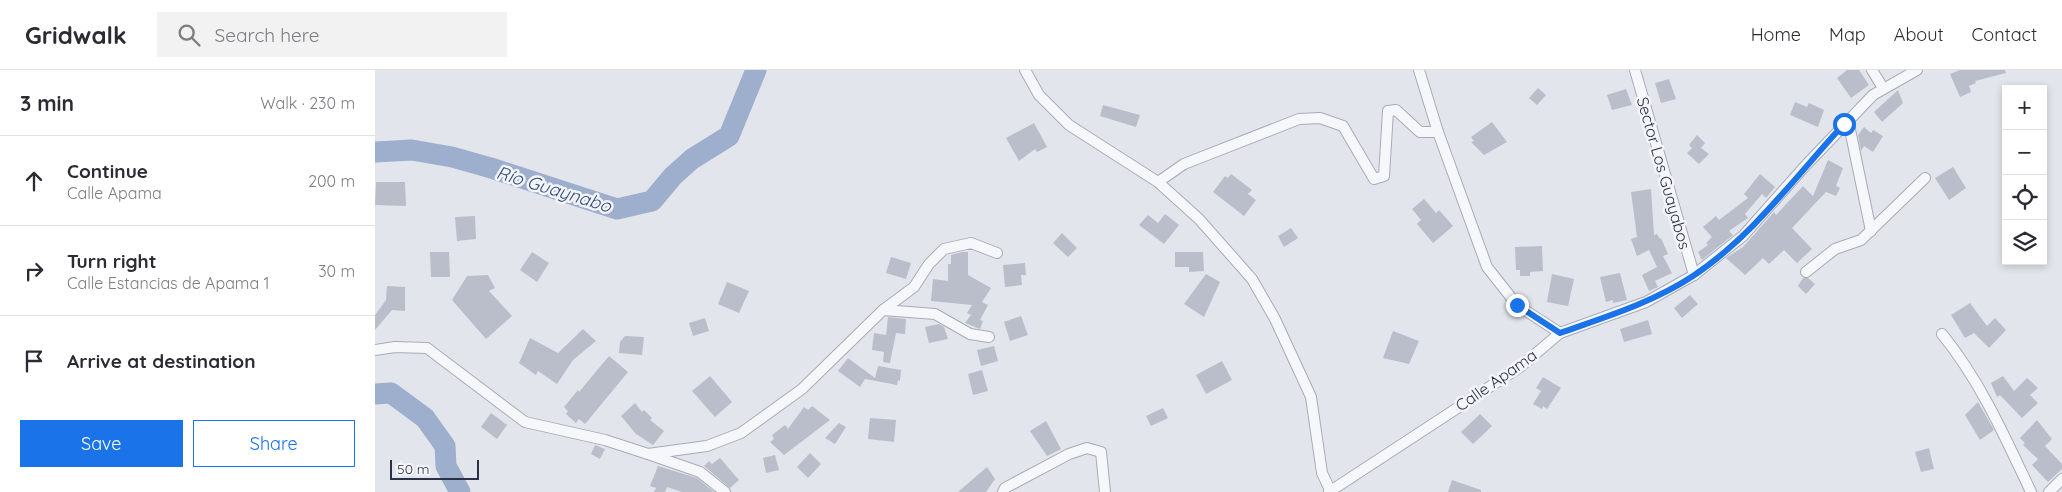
<!DOCTYPE html>
<html lang="en">
<head>
<meta charset="utf-8">
<style>
	:root { --surface:#fff; --page:#f2f2f3; --text:#2b2b33; --muted:#7c7c81; --line:#e1e1e2; --accent:#1a73e8 }
	body { margin:0; font-family:Quicksand,sans-serif; background:var(--page); color:var(--text) }
	.controls { position:absolute; right:15px; top:15px; display:grid; overflow:hidden; border-radius:0px; box-shadow:0 2px 8px #0003 }
	.controls button { width:45px; height:45px; display:grid; place-items:center; padding:0; border:0; border-bottom:1px solid var(--line); background:var(--surface); color:var(--text); font:25px sans-serif }
	.scale { position:absolute; left:15px; bottom:12px; width:89px; box-sizing:border-box; padding-left:5px; border:2px solid #2a3145; border-top:0; font-size:14px; line-height:18px; white-space:nowrap; color:#2a3145; -webkit-text-stroke:4px #f3f5f9; paint-order:stroke }
	.stop { position:absolute; width:15px; height:15px; margin:-11px; border:4px solid #1a73e8; border-radius:50%; background:#fff }
	.stop.end { background:#1a73e8; border-color:#fff; box-shadow:0 1px 5px #0008 }
	.list { margin:0; padding:0; list-style:none }
	h2 { display:flex; justify-content:space-between; align-items:center; height:65px; margin:0; padding:0 20px; font-size:21px }
	h2 small { font-size:16px; font-weight:400; color:var(--muted) }
	.list li { display:grid; grid-template-columns:32px 1fr auto; gap:15px; align-items:center; box-sizing:border-box; height:90px; padding:0 20px; border-top:1px solid var(--line) }
	.list b { display:block; font-size:19px; white-space:nowrap }
	.list p { margin:0; font-size:16px; white-space:nowrap; color:var(--muted) }
	.list em { font-size:16px; font-style:normal; color:var(--muted) }
	.actions { display:flex; gap:10px; padding:15px 20px }
	.actions a { flex:1; padding:11px 0; border:1px solid var(--accent); border-radius:0px; text-align:center; font-size:18px; color:var(--accent) }
	.actions .main { background:var(--accent); color:#fff }
	.icon { flex:none; width:28px; height:28px; fill:none; stroke:currentColor; stroke-width:2; stroke-linecap:round; stroke-linejoin:round }
	.map { position:relative; flex:none; width:1687px; height:422px; overflow:hidden }
	header { display:flex; align-items:center; gap:30px; box-sizing:border-box; height:70px; padding:0 25px; background:var(--surface); border-bottom:1px solid var(--line) }
	header strong { font-size:24px }
	nav { display:flex; gap:28px; margin-inline-start:auto; font-size:18px }
	.search { width:350px; height:45px; background:var(--page); display:flex; align-items:center; gap:12px; box-sizing:border-box; padding:0 18px; border-radius:0px; color:var(--muted); font-size:19px }
	main { display:flex }
	aside { flex:1; background:var(--surface) }
	.map>svg:first-child { display:block }
	.lines { fill:none; stroke-linecap:round; stroke-linejoin:round }
	.river { stroke:#9dafcc; stroke-width:21 }
	.building { fill:#babeca }
	.minor-casing { stroke:#a8abb7; stroke-width:12 }
	.minor { stroke:#f6f7fa; stroke-width:10 }
	.route { stroke:#1a73e8; stroke-width:6 }
	.labels { text-anchor:middle; dominant-baseline:central; stroke-width:5; stroke-linejoin:round; paint-order:stroke }
	.street-label { font-size:16px; fill:#2a3145; stroke:#f3f5f9 }
	.water-label { font-size:18px; font-style:italic; fill:#324a7a; stroke:#f3f5f9 }
</style>
</head>
<body>
<header>
<strong>Gridwalk</strong>
<div class="search"><svg class="icon" aria-label="search" viewBox="0 0 24 24"><circle cx="10" cy="10" r="6"/><path d="M15 15l6 6"/></svg>Search here</div>
<nav><a>Home</a><a>Map</a><a>About</a><a>Contact</a></nav>
</header>
<main>
<aside>
<h2>3 min<small>Walk · 230 m</small></h2>
<ul class="list">
<li><svg class="icon" aria-label="ahead" viewBox="0 0 24 24"><path d="M12 20V5M6 11l6-6 6 6"/></svg><div><b>Continue</b><p>Calle Apama</p></div><em>200 m</em></li>
<li><svg class="icon" aria-label="right" viewBox="0 0 24 24"><path d="M7 20v-9h11M14 6l5 5-5 5"/></svg><div><b>Turn right</b><p>Calle Estancias de Apama 1</p></div><em>30 m</em></li>
<li><svg class="icon" aria-label="arrive" viewBox="0 0 24 24"><path d="M6 21V4h12l-3 4 3 4H6"/></svg><div><b>Arrive at destination</b></div></li>
</ul>
<div class="actions"><a class="main">Save</a><a>Share</a></div>
</aside>
<div class="map">
<svg width="1687" height="422" viewBox="0 0 1687 422">
	<rect width="100%" height="100%" fill="#e3e5ec"/>
	<g class="lines">
		<g class="river">
			<path d="M 0,82 L 37,80 L 77,87 L 116,98 L 242,139 L 277,131 L 298,106 L 317,89 L 354,66 L 381,0"/>
			<path d="M 0,324 L 16,323 L 50,348 L 70,376 L 71,396 L 85,422"/>
		</g>
	</g>
	<g class="building">
		<path d="M 1472,0 L 1484,0 L 1494,15 L 1476,28 L 1462,8 Z"/>
		<path d="M 1585,0 L 1630,0 L 1631,3 L 1600,11 L 1601,13 L 1594,16 L 1596,22 L 1585,27 L 1575,4 Z"/>
		<path d="M 1294,9 L 1301,29 L 1286,33 L 1280,13 Z"/>
		<path d="M 1163,18 L 1171,25 L 1162,35 L 1154,28 Z"/>
		<path d="M 1251,19 L 1257,35 L 1237,40 L 1232,25 Z"/>
		<path d="M 1523,20 L 1528,33 L 1507,52 L 1499,42 Z"/>
		<path d="M 1420,32 L 1432,37 L 1434,33 L 1449,40 L 1443,57 L 1415,45 Z"/>
		<path d="M 728,35 L 765,45 L 761,57 L 725,46 Z"/>
		<path d="M 1117,52 L 1132,72 L 1109,85 L 1096,72 L 1099,71 L 1096,67 Z"/>
		<path d="M 659,53 L 672,77 L 662,82 L 660,79 L 644,91 L 631,68 Z"/>
		<path d="M 1489,57 L 1496,63 L 1498,60 L 1508,66 L 1498,82 L 1489,76 L 1486,81 L 1483,65 Z"/>
		<path d="M 1322,65 L 1330,73 L 1326,78 L 1334,84 L 1324,94 L 1312,83 L 1317,78 L 1314,75 Z"/>
		<path d="M 1453,90 L 1468,98 L 1461,116 L 1465,118 L 1461,126 L 1451,122 L 1417,158 L 1437,179 L 1422,193 L 1409,180 L 1394,194 L 1388,188 L 1370,205 L 1351,188 L 1368,177 L 1399,142 L 1401,145 L 1428,116 L 1438,126 Z"/>
		<path d="M 1578,97 L 1591,118 L 1574,130 L 1560,108 Z"/>
		<path d="M 856,104 L 877,120 L 873,124 L 881,130 L 869,146 L 838,122 L 850,106 L 853,108 Z"/>
		<path d="M 1385,104 L 1400,117 L 1391,128 L 1387,124 L 1370,144 L 1373,148 L 1354,161 L 1358,165 L 1327,190 L 1323,182 L 1333,175 L 1331,173 L 1337,167 L 1328,157 L 1341,146 L 1344,150 L 1373,128 L 1369,124 Z"/>
		<path d="M 1,112 L 30,112 L 31,136 L 0,135 Z"/>
		<path d="M 1276,119 L 1279,165 L 1282,164 L 1285,169 L 1286,168 L 1293,184 L 1288,186 L 1297,203 L 1280,211 L 1283,217 L 1274,221 L 1267,205 L 1282,197 L 1274,180 L 1262,186 L 1256,169 L 1262,167 L 1256,122 Z"/>
		<path d="M 1049,129 L 1061,143 L 1064,140 L 1078,156 L 1058,173 L 1042,154 L 1046,150 L 1037,139 Z"/>
		<path d="M 790,144 L 804,155 L 789,174 L 764,155 L 773,145 L 783,153 Z"/>
		<path d="M 100,146 L 101,169 L 82,171 L 80,147 Z"/>
		<path d="M 916,158 L 923,168 L 909,177 L 903,166 Z"/>
		<path d="M 687,163 L 702,178 L 693,187 L 678,173 Z"/>
		<path d="M 1167,176 L 1168,201 L 1155,202 L 1155,206 L 1145,206 L 1145,200 L 1141,200 L 1140,177 Z"/>
		<path d="M 55,182 L 74,182 L 75,207 L 56,207 Z"/>
		<path d="M 157,182 L 174,193 L 162,212 L 145,200 Z"/>
		<path d="M 587,182 L 593,182 L 593,205 L 616,218 L 607,232 L 613,235 L 605,250 L 608,251 L 605,259 L 590,253 L 596,245 L 592,243 L 597,235 L 556,231 L 558,209 L 573,211 L 573,194 L 576,194 L 576,185 Z"/>
		<path d="M 800,182 L 828,182 L 829,201 L 814,202 L 814,197 L 800,197 Z"/>
		<path d="M 516,187 L 536,193 L 531,209 L 511,203 Z"/>
		<path d="M 650,193 L 651,205 L 646,205 L 647,215 L 630,217 L 628,195 Z"/>
		<path d="M 1245,203 L 1252,230 L 1238,233 L 1238,230 L 1231,232 L 1225,207 Z"/>
		<path d="M 831,204 L 845,212 L 829,247 L 809,234 Z"/>
		<path d="M 1177,204 L 1199,209 L 1193,236 L 1172,232 Z"/>
		<path d="M 113,205 L 120,218 L 114,221 L 137,246 L 111,269 L 77,230 L 92,206 Z"/>
		<path d="M 1428,208 L 1433,208 L 1440,214 L 1431,224 L 1423,216 Z"/>
		<path d="M 352,212 L 374,221 L 364,243 L 343,234 Z"/>
		<path d="M 12,216 L 30,217 L 30,241 L 17,240 L 0,260 L 0,245 L 11,230 Z"/>
		<path d="M 1315,225 L 1323,234 L 1307,248 L 1299,238 Z"/>
		<path d="M 1595,233 L 1612,256 L 1620,248 L 1631,260 L 1614,278 L 1599,263 L 1590,268 L 1576,245 Z"/>
		<path d="M 646,246 L 653,265 L 635,271 L 629,252 Z"/>
		<path d="M 513,247 L 531,249 L 530,264 L 521,263 L 515,293 L 508,292 L 509,282 L 497,280 L 499,263 L 511,265 Z"/>
		<path d="M 330,248 L 334,261 L 318,266 L 314,253 Z"/>
		<path d="M 1273,250 L 1277,264 L 1249,272 L 1245,259 Z"/>
		<path d="M 564,254 L 569,257 L 573,269 L 554,273 L 550,257 Z"/>
		<path d="M 208,259 L 221,271 L 198,290 L 182,314 L 163,301 L 161,305 L 144,293 L 155,268 L 183,283 Z"/>
		<path d="M 1018,261 L 1044,271 L 1034,294 L 1008,288 Z"/>
		<path d="M 250,266 L 269,267 L 267,285 L 244,283 L 245,272 Z"/>
		<path d="M 619,276 L 623,291 L 606,296 L 602,280 Z"/>
		<path d="M 234,286 L 253,302 L 210,354 L 204,349 L 201,353 L 191,344 L 193,341 L 189,337 L 203,320 L 204,322 Z"/>
		<path d="M 473,288 L 500,308 L 503,296 L 526,300 L 525,311 L 523,310 L 522,315 L 490,309 L 485,317 L 463,301 Z"/>
		<path d="M 847,291 L 857,310 L 831,324 L 821,305 Z"/>
		<path d="M 607,300 L 613,321 L 598,325 L 593,304 Z"/>
		<path d="M 335,306 L 357,332 L 340,347 L 317,321 Z"/>
		<path d="M 1628,306 L 1639,321 L 1652,308 L 1663,318 L 1655,325 L 1663,333 L 1647,348 L 1625,325 L 1622,327 L 1616,313 Z"/>
		<path d="M 1168,307 L 1186,318 L 1172,339 L 1168,336 L 1167,339 L 1158,334 L 1166,321 L 1161,318 Z"/>
		<path d="M 1603,332 L 1619,360 L 1605,370 L 1590,345 Z"/>
		<path d="M 260,333 L 267,342 L 269,340 L 277,348 L 275,350 L 289,361 L 278,375 L 261,364 L 246,346 Z"/>
		<path d="M 437,336 L 455,350 L 409,385 L 395,372 L 399,369 L 397,365 L 410,355 L 413,359 L 429,337 L 433,340 Z"/>
		<path d="M 788,338 L 793,348 L 776,356 L 771,346 Z"/>
		<path d="M 116,343 L 132,355 L 122,369 L 106,357 Z"/>
		<path d="M 1105,344 L 1117,356 L 1098,374 L 1086,362 Z"/>
		<path d="M 495,348 L 521,350 L 519,372 L 493,369 Z"/>
		<path d="M 1662,350 L 1677,369 L 1670,376 L 1687,394 L 1687,399 L 1673,412 L 1657,395 L 1663,389 L 1648,375 L 1650,373 L 1645,368 Z"/>
		<path d="M 671,351 L 686,379 L 672,386 L 655,361 Z"/>
		<path d="M 464,353 L 471,357 L 460,374 L 450,368 Z"/>
		<path d="M 220,375 L 230,379 L 225,389 L 216,384 Z"/>
		<path d="M 1554,378 L 1559,399 L 1546,402 L 1540,382 Z"/>
		<path d="M 435,383 L 446,394 L 433,408 L 422,397 Z"/>
		<path d="M 400,385 L 404,400 L 391,403 L 388,388 Z"/>
		<path d="M 345,388 L 364,410 L 355,418 L 329,396 L 334,391 L 337,394 Z"/>
		<path d="M 283,396 L 322,408 L 339,422 L 307,422 L 292,417 L 290,422 L 279,422 L 281,418 L 275,416 Z"/>
		<path d="M 612,397 L 620,409 L 611,422 L 583,422 Z"/>
		<path d="M 1077,410 L 1106,420 L 1106,422 L 1073,422 Z"/>
	</g>
	<g class="lines">
		<g class="minor-casing">
			<g id="minor">
				<path d="M 650,0 L 664,25 L 694,55 L 783,112 L 824,149 L 877,209 L 900,249 L 936,327 L 947,403 L 955,420"/>
				<path d="M 1044,0 L 1063,62 L 1112,197 L 1142,235 L 1185,263"/>
				<path d="M 1260,0 L 1319,205"/>
				<path d="M 1497,0 L 1508,18"/>
				<path d="M 1473,50 L 1496,161"/>
				<path d="M 783,112 L 809,94 L 924,49 L 945,48 L 968,56 L 999,109 L 1009,106 L 1013,41 L 1021,40 L 1045,62 L 1063,62"/>
				<path d="M 1431,202 L 1460,179 L 1486,170 L 1550,108"/>
				<path d="M 508,240 L 560,244 L 595,264 L 614,267"/>
				<path d="M 1567,264 C 1606,312 1630,367 1656,422"/>
				<path d="M 0,280 L 20,277 L 52,278 L 150,352 L 230,370 L 273,384 L 325,402 L 350,422"/>
				<path d="M 273,384 L 332,376 L 366,363 L 427,319 L 508,240 L 539,217 L 554,194 L 569,179 L 596,173 L 622,183"/>
				<path d="M 628,422 L 630,418 L 694,384 L 712,378 L 726,382 L 730,422"/>
				<path d="M 954,422 L 1145,297 L 1185,263 L 1271,232 L 1319,205 L 1368,166 L 1431,95 L 1498,25 L 1542,0"/>
				<path d="M 1674,422 L 1687,409"/>
			</g>
		</g>
		<use href="#minor" class="minor"/>
	</g>
	<g class="lines">
		<path class="route" d="M 1142,235 L 1185,263 C 1230,247 1277,233 1318,206 C 1377,167 1421,106 1469,54"/>
	</g>
	<g class="labels">
		<g class="street-label">
			<text transform="translate(1289 103) rotate(74)">Sector Los Guayabos</text>
			<text transform="translate(1121 310) rotate(-35)">Calle Apama</text>
		</g>
		<g class="water-label">
			<text transform="translate(179 119) rotate(17)">Río Guaynabo</text>
		</g>
	</g>
</svg>
<div class="controls">
<button>+</button>
<button>−</button>
<button><svg class="icon" aria-label="locate" viewBox="0 0 24 24"><circle cx="12" cy="12" r="6"/><path d="M12 2v4M12 18v4M2 12h4M18 12h4"/></svg></button>
<button><svg class="icon" aria-label="layers" viewBox="0 0 24 24"><path d="M12 4l9 5-9 5-9-5zM3 14l9 5 9-5"/></svg></button>
</div>
<div class="scale">50 m</div>
<div class="stop" style="left:1469px;top:54px"></div>
<div class="stop end" style="left:1142px;top:235px"></div>
</div>
</main>
</body>
</html>
